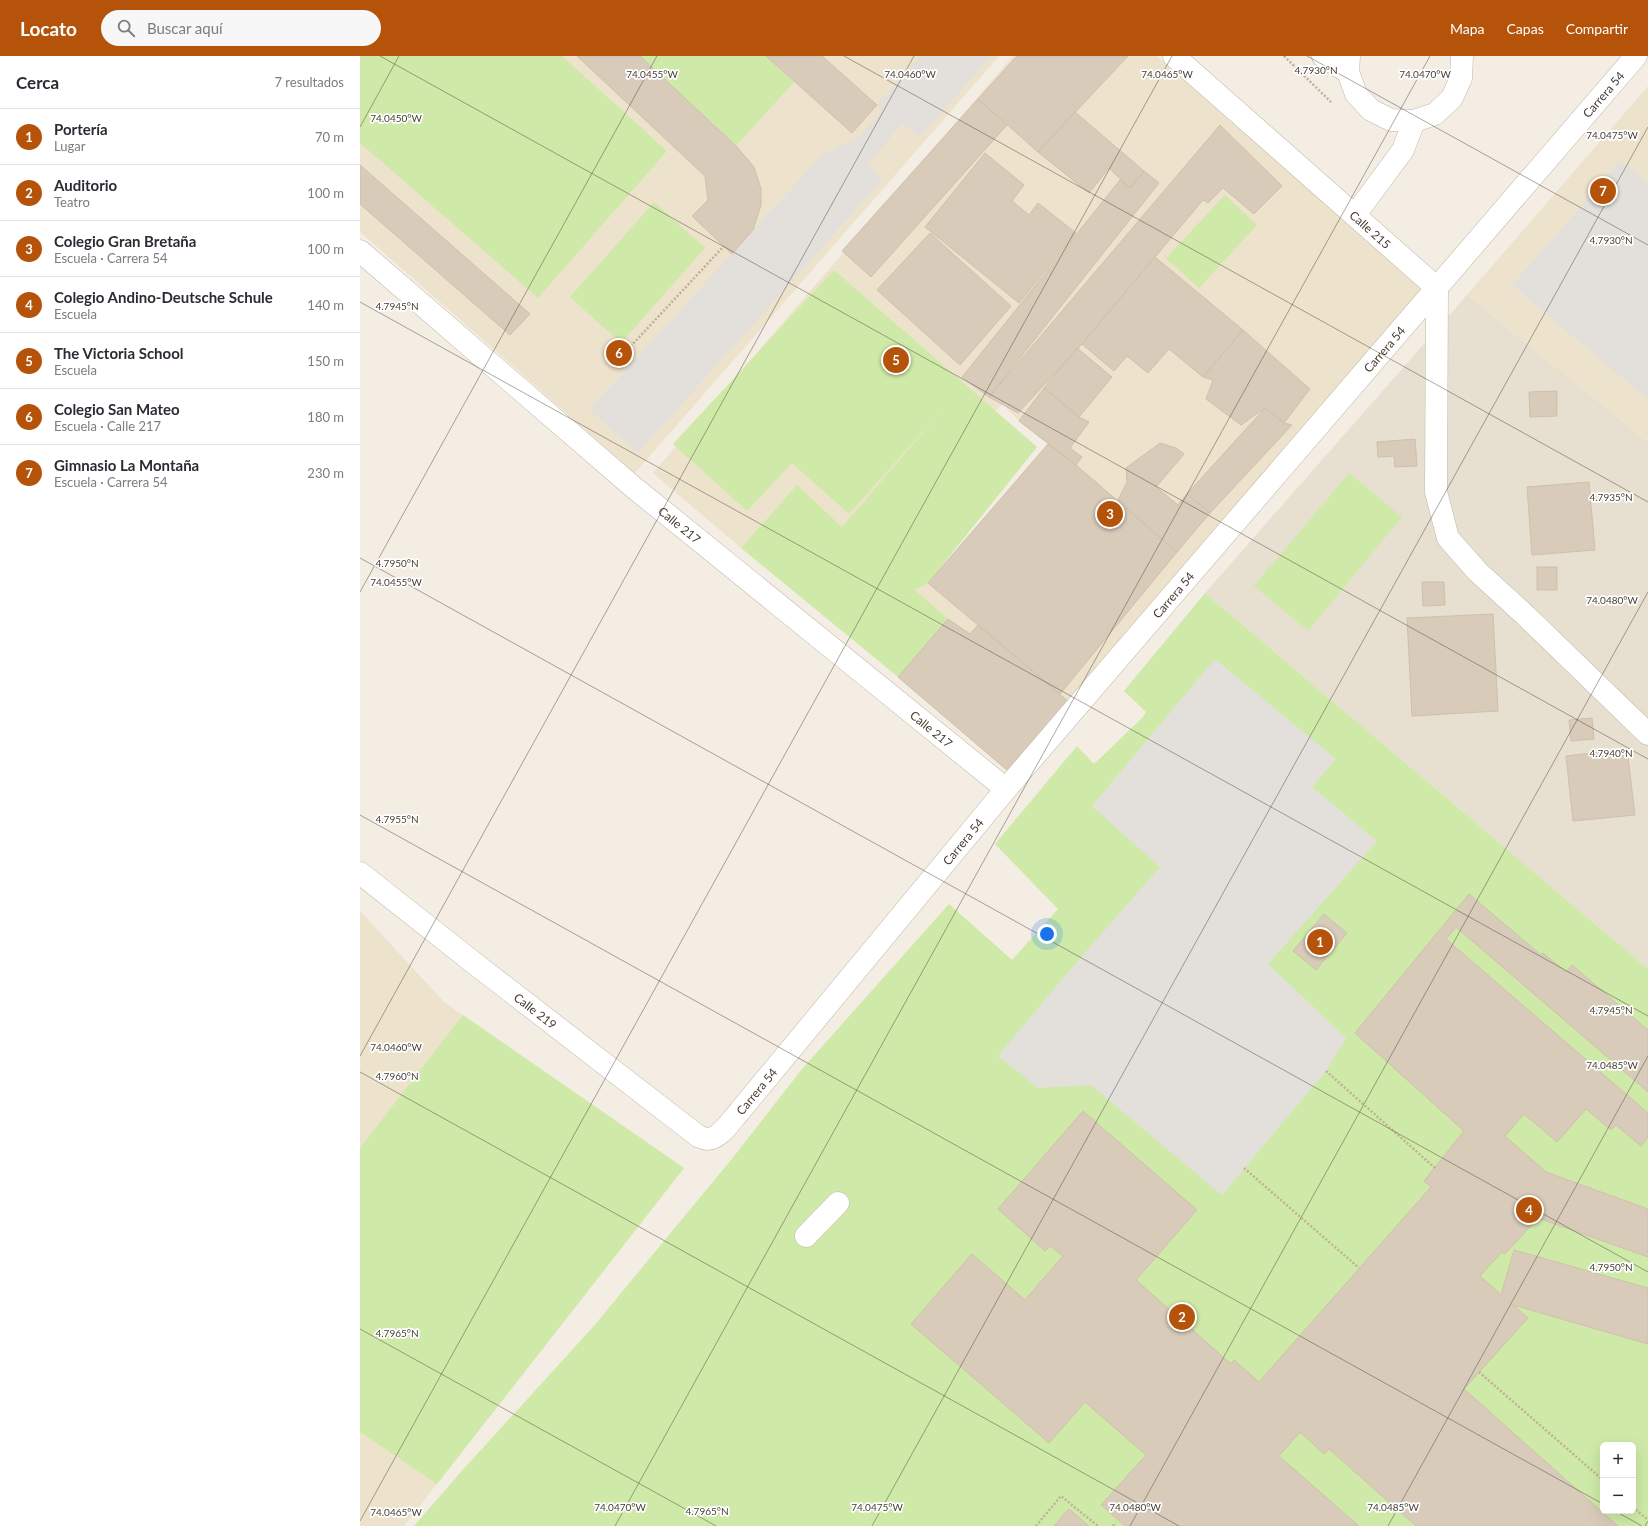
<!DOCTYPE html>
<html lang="es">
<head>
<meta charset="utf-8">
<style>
	:root { --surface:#fff; --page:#f7f7f7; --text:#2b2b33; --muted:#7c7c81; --line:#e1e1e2; --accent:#b45309 }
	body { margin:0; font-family:Lato,sans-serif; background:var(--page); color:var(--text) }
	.controls { position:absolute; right:12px; bottom:12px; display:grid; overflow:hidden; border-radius:6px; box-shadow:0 4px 16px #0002 }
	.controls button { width:36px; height:36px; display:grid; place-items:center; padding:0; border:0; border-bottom:1px solid var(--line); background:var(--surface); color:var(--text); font:20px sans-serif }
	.you { position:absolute; left:687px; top:878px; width:14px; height:14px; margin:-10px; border:3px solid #fff; border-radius:50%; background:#1a73e8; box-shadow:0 0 0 6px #1a73e833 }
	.badge { display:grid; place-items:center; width:26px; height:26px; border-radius:50%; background:var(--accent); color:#fff; font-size:13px; font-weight:700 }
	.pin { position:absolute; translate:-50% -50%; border:2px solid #fff; box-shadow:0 1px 4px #0006 }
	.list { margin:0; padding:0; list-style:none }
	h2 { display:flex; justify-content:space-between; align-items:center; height:52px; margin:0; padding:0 16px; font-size:17px }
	h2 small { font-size:13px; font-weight:400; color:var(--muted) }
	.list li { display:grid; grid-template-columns:26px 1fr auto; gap:12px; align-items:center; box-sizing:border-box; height:56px; padding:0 16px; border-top:1px solid var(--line) }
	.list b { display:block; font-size:15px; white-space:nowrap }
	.list p { margin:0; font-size:13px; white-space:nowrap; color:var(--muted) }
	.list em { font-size:13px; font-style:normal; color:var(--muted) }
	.icon { flex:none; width:22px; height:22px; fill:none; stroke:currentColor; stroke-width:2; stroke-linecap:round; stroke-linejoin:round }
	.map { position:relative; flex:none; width:1288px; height:1470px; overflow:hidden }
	header { display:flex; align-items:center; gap:24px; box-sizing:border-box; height:56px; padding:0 20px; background:var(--accent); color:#fff }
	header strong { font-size:19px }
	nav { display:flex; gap:22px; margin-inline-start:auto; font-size:14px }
	.search { width:280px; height:36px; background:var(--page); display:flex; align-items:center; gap:10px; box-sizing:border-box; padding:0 14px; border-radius:22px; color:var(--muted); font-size:15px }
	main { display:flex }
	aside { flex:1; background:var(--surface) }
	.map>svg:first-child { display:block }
	.residential { fill:#e7dfd0 }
	.education { fill:#ede2cb; fill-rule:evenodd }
	.green { fill:#cfeaa8; fill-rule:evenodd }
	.parking { fill:#e3e0dc }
	.building { fill:#d8cbba; stroke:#d0c0aa }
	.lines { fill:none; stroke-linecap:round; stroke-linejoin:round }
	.minor-casing { stroke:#c1b7a8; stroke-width:23 }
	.path { stroke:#c1b095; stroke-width:2.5; stroke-dasharray:2 2; stroke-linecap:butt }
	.minor { stroke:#fff; stroke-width:22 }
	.ticks { fill:none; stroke:#453d33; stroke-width:1; stroke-opacity:0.45 }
	.labels { text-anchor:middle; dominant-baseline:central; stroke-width:3.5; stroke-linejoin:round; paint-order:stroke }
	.street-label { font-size:12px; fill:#453d33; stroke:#fff }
	.ticks-label { font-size:10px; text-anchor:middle; fill:#453d33; stroke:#fff; stroke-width:3.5; stroke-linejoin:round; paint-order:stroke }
</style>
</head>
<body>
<header>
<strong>Locato</strong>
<div class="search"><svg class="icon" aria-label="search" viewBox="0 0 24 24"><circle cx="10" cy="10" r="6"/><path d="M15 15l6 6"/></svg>Buscar aquí</div>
<nav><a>Mapa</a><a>Capas</a><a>Compartir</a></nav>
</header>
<main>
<aside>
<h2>Cerca<small>7 resultados</small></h2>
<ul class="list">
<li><span class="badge">1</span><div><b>Portería</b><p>Lugar</p></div><em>70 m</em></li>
<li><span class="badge">2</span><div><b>Auditorio</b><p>Teatro</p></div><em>100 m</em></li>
<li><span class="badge">3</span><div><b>Colegio Gran Bretaña</b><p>Escuela · Carrera 54</p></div><em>100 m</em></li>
<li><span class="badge">4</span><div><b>Colegio Andino-Deutsche Schule</b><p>Escuela</p></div><em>140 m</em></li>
<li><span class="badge">5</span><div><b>The Victoria School</b><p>Escuela</p></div><em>150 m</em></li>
<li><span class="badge">6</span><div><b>Colegio San Mateo</b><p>Escuela · Calle 217</p></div><em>180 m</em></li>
<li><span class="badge">7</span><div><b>Gimnasio La Montaña</b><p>Escuela · Carrera 54</p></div><em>230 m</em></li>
</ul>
</aside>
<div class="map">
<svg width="1288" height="1470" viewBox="0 0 1288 1470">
	<rect width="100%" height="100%" fill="#f3ede3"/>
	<path class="residential" d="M 1107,239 L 1288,386 L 1288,913 L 845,537 Z"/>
	<g class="education">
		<path d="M 0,0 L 639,0 L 275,417 L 0,176 Z"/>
		<path d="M 653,0 L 797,0 L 1066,232 L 648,715 L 394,497 L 381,492 L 293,417 ZM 643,348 L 659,365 L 688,388 L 568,527 L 555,533 L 677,391 L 635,355 Z"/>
		<path d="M 1288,30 L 1288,386 L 1107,239 Z"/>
		<path d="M 0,855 L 84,946 L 324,1112 L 44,1470 L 0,1470 Z"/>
	</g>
	<g class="green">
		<path d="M 0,0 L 202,0 L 307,95 L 178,242 L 0,87 Z"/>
		<path d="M 280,0 L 406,0 L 434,26 L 376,90 Z"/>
		<path d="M 865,139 L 897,169 L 839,232 L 806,202 Z"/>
		<path d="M 294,146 L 345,192 L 261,287 L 210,241 Z"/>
		<path d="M 474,214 L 677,391 L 568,527 L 555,534 L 588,563 L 538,621 L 381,492 L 437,429 L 482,471 L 584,352 L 489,458 L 432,407 L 387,455 L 313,388 Z"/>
		<path d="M 989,417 L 1042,461 L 948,575 L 894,530 Z"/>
		<path d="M 845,537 L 1288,913 L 1288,1470 L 54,1470 L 99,1418 L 233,1271 L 375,1099 L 442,1013 L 589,848 L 652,904 L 698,853 L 635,788 L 717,690 L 734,708 L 782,662 L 786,656 L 764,635 ZM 1243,1389 L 1273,1389 L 1273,1455 L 1243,1455 Z"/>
		<path d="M 103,959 L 324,1112 L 77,1428 L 0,1376 L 0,1092 Z"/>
	</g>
	<g class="parking">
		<path d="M 560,0 L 632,0 L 560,80 L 542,68 L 509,107 L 522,124 L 278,397 L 229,354 L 461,100 L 481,89 L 494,86 L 522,56 L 517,49 Z"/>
		<path d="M 1261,104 L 1288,127 L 1288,344 L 1152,229 Z"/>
		<path d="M 855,603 L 976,703 L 952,731 L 1017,785 L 908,908 L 986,982 L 966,1015 L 862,1139 L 731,1029 L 678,1032 L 638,1000 L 703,922 L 800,811 L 732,750 Z"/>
	</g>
	<g class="building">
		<path d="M 217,0 L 280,0 L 376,90 L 394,111 L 401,133 L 401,149 L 393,174 L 372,198 L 332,160 L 348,144 L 345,120 Z"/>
		<path d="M 406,0 L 462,0 L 517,49 L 492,77 Z"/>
		<path d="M 657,0 L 768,0 L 678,96 L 618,43 Z"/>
		<path d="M 618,43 L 647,69 L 511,221 L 482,195 Z"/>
		<path d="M 715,56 L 784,115 L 770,132 L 749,112 L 729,137 L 678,96 Z"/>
		<path d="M 860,69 L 922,130 L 894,158 L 863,132 L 848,147 L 843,144 L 722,288 L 658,357 L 629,341 Z"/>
		<path d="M 625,97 L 664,129 L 652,145 L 669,159 L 678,147 L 716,177 L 659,247 L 565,171 Z"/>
		<path d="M 0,109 L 170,258 L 150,279 L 0,148 Z"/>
		<path d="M 784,115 L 799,127 L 629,341 L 602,321 L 760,124 L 770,132 Z"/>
		<path d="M 570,177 L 651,250 L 600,309 L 517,234 Z"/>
		<path d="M 795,201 L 883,274 L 843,321 L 809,293 L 788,317 L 767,300 L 754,315 L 722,288 Z"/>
		<path d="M 883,274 L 950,333 L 924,367 L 905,352 L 881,369 L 846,343 L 853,324 L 843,321 Z"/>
		<path d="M 717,292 L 752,321 L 719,361 L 684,332 Z"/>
		<path d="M 684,332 L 719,361 L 729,366 L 710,392 L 722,401 L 716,409 L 659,365 Z"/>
		<path d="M 1197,335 L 1197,360 L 1170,361 L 1169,336 Z"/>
		<path d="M 905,352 L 924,367 L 932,369 L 850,457 L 827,438 Z"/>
		<path d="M 1055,383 L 1057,410 L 1035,411 L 1034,400 L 1018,401 L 1017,386 Z"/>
		<path d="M 800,387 L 816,392 L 824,398 L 796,431 L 818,449 L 827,438 L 850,457 L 817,496 L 757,446 L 767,426 L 766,412 Z"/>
		<path d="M 688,388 L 716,409 L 817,496 L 700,638 L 568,527 Z"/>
		<path d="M 1229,426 L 1235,494 L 1172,499 L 1167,431 Z"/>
		<rect x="1177" y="511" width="20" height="23"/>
		<path d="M 1062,526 L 1084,526 L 1085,549 L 1063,550 Z"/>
		<path d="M 1133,558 L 1138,655 L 1052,660 L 1047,562 Z"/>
		<path d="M 588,563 L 610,578 L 618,569 L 709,646 L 648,715 L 538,621 Z"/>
		<path d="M 1232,662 L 1234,683 L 1211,685 L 1209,664 Z"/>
		<path d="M 1267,693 L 1275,759 L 1213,765 L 1206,700 Z"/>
		<path d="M 1109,838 L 1181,899 L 1183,897 L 1206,916 L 1212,909 L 1288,974 L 1288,1036 L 1096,871 L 1086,883 L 1288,1057 L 1288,1081 L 1281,1090 L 1256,1069 L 1251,1074 L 1226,1053 L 1197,1086 L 1164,1058 L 1145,1080 L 1186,1116 L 1288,1153 L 1288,1201 L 1178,1162 L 1145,1198 L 1142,1196 L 1120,1220 L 1141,1239 L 1154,1194 L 1288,1232 L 1288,1288 L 1153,1249 L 1168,1262 L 1104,1333 L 1258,1470 L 1056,1470 L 969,1393 L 964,1398 L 940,1376 L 919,1400 L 999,1470 L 765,1470 L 741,1449 L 786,1399 L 725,1346 L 689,1387 L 551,1268 L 612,1198 L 665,1244 L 703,1200 L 690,1190 L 685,1195 L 638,1153 L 723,1055 L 837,1154 L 776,1224 L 871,1308 L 874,1304 L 899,1326 L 1071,1131 L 1064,1125 L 1104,1075 L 995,977 Z"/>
		<path d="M 964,858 L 987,877 L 956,914 L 933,895 Z"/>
		<path d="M 709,1453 L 729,1470 L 694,1470 Z"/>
	</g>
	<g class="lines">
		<g class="minor-casing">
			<g id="minor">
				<path id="s1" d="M 814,0 L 1077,232 L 1076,436 L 1088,482 L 1118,516 L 1166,560 L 1288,678"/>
				<path d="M 963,0 L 988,16"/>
				<path d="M 989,0 L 988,16 L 996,38 L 1011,54 L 1031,64 L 1054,65 L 1075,58 L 1092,42 L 1101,22 L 1102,0"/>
				<path d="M 995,159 L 1043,94 L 1054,65"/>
				<path id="s2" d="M 0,195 L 272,430 L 646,733"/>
				<path id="s3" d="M 0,817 L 114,907 L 338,1080 C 341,1081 344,1083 347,1083 C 360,1083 371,1065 379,1056 L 646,733 L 1276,0"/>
				<path d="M 446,1180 L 478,1147"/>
			</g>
		</g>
		<g class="path">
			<path d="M 924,0 L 971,46"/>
			<path d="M 257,305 L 364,190"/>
			<path d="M 966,1015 L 1075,1112"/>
			<path d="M 884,1112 L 999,1212"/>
			<path d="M 1119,1316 L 1243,1424"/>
			<path d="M 1273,1451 L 1288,1464"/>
			<path d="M 676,1470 L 701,1440 L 738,1470"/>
			<path d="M 753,1470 L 756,1467"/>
		</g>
		<use href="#minor" class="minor"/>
	</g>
	<path class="ticks" d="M 20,0 L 1288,703M 484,0 L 1288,446M 947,0 L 1288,189M 0,71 L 39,0M 0,246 L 1288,960M 0,502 L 1288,1216M 0,536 L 297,0M 0,759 L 1243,1448M 0,1000 L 554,0M 0,1016 L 819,1470M 0,1273 L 356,1470M 1255,1455 L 1282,1470M 0,1465 L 812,0M 255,1470 L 1070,0M 512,1470 L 1288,71M 770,1470 L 1288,536M 1028,1470 L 1288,1000M 1285,1470 L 1288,1465"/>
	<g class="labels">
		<g class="street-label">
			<text stroke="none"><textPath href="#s3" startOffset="1816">Carrera 54</textPath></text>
			<text stroke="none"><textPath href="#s1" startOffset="262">Calle 215</textPath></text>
			<text stroke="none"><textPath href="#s3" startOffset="1480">Carrera 54</textPath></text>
			<text stroke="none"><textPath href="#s2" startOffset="421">Calle 217</textPath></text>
			<text stroke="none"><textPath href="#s3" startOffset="1156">Carrera 54</textPath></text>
			<text stroke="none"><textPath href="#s2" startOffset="745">Calle 217</textPath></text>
			<text stroke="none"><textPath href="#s3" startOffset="832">Carrera 54</textPath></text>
			<text stroke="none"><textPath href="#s3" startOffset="223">Calle 219</textPath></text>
			<text stroke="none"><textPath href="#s3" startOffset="508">Carrera 54</textPath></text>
		</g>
	</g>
	<g class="ticks-label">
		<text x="956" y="18">4.7930°N</text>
		<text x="292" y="22">74.0455°W</text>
		<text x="550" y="22">74.0460°W</text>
		<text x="807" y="22">74.0465°W</text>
		<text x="1065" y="22">74.0470°W</text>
		<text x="36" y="66">74.0450°W</text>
		<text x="1252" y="83">74.0475°W</text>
		<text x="1251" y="188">4.7930°N</text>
		<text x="37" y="254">4.7945°N</text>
		<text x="1251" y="445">4.7935°N</text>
		<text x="37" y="511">4.7950°N</text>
		<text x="36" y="530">74.0455°W</text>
		<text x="1252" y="548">74.0480°W</text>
		<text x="1251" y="701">4.7940°N</text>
		<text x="37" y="767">4.7955°N</text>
		<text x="1251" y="958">4.7945°N</text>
		<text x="36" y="995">74.0460°W</text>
		<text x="1252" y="1013">74.0485°W</text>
		<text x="37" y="1024">4.7960°N</text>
		<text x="1251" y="1215">4.7950°N</text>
		<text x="37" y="1281">4.7965°N</text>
		<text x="260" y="1455">74.0470°W</text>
		<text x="517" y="1455">74.0475°W</text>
		<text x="775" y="1455">74.0480°W</text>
		<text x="1033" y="1455">74.0485°W</text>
		<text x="347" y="1459">4.7965°N</text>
		<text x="36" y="1460">74.0465°W</text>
	</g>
</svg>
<div class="controls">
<button>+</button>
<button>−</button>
</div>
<div class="you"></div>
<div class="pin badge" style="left:960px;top:886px">1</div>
<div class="pin badge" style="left:822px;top:1261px">2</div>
<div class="pin badge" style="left:750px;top:458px">3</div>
<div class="pin badge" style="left:1169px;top:1154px">4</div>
<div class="pin badge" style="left:536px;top:304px">5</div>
<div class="pin badge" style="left:259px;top:297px">6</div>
<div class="pin badge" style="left:1243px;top:135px">7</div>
</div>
</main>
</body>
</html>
